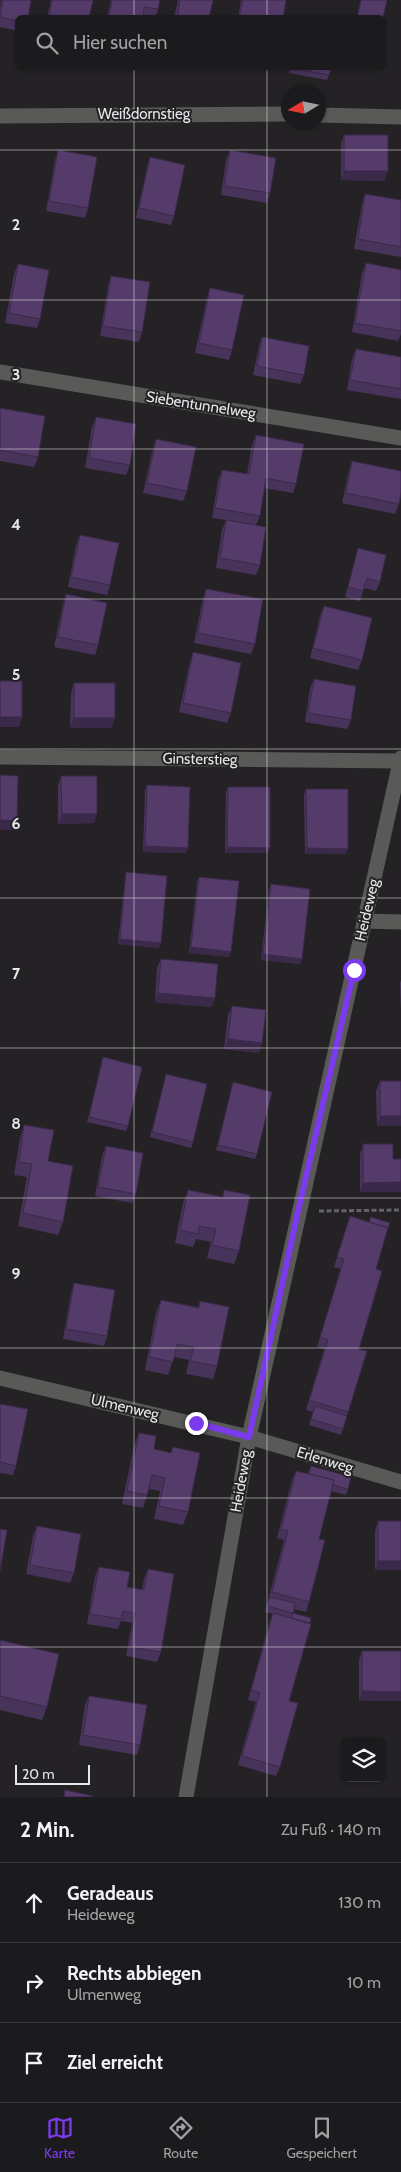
<!DOCTYPE html>
<html lang="de">
<head>
<meta charset="utf-8">
<style>
	:root { --surface:#1b1a1c; --page:#282729; --text:#f1f3f6; --muted:#a0a1a3; --line:#39383b; --accent:#7c3aed }
	body { margin:0; font-family:Cabin,sans-serif; background:var(--page); color:var(--text) }
	.controls { position:absolute; right:15px; bottom:15px; display:grid; overflow:hidden; border-radius:8px; box-shadow:0 1px 4px #0004 }
	.controls button { width:45px; height:45px; display:grid; place-items:center; padding:0; border:0; border-bottom:1px solid var(--line); background:var(--surface); color:var(--text); font:25px sans-serif }
	.compass { position:absolute; left:281px; top:85px; width:45px; height:45px; border-radius:50%; background:var(--surface); box-shadow:0 1px 4px #0004; rotate:260deg }
	.scale { position:absolute; left:15px; bottom:12px; width:75px; box-sizing:border-box; padding-left:5px; border:2px solid #e7e6e8; border-top:0; font-size:14px; line-height:18px; white-space:nowrap; color:#e7e6e8; -webkit-text-stroke:4px #242225; paint-order:stroke }
	.stop { position:absolute; width:15px; height:15px; margin:-11px; border:4px solid #7c3aed; border-radius:50%; background:#fff }
	.stop.end { background:#7c3aed; border-color:#fff; box-shadow:0 1px 5px #0008 }
	.list { margin:0; padding:0; list-style:none }
	h2 { display:flex; justify-content:space-between; align-items:center; height:65px; margin:0; padding:0 20px; font-size:21px }
	h2 small { font-size:16px; font-weight:400; color:var(--muted) }
	.list li { display:grid; grid-template-columns:32px 1fr auto; gap:15px; align-items:center; box-sizing:border-box; height:80px; padding:0 20px; border-top:1px solid var(--line) }
	.list b { display:block; font-size:19px; white-space:nowrap }
	.list p { margin:0; font-size:16px; white-space:nowrap; color:var(--muted) }
	.list em { font-size:16px; font-style:normal; color:var(--muted) }
	.icon { flex:none; width:28px; height:28px; fill:none; stroke:currentColor; stroke-width:2; stroke-linecap:round; stroke-linejoin:round }
	.map { position:relative; flex:none; width:401px; height:1797px; overflow:hidden }
	.search { position:absolute; background:var(--surface); box-shadow:0 1px 4px #0004; left:15px; right:15px; top:15px; height:55px; display:flex; align-items:center; gap:12px; box-sizing:border-box; padding:0 18px; border-radius:8px; color:var(--muted); font-size:19px }
	.sheet { height:305px; background:var(--surface) }
	nav { display:flex; justify-content:space-around; align-items:center; box-sizing:border-box; height:70px; border-top:1px solid var(--line); background:var(--surface); font-size:14px; color:var(--muted) }
	nav a { display:grid; justify-items:center; gap:2px }
	nav .on { color:var(--accent) }
	.map>svg:first-child { display:block }
	.lines { fill:none; stroke-linecap:round; stroke-linejoin:round }
	.path { stroke:#656366; stroke-width:3; stroke-dasharray:5 2.5; stroke-linecap:butt }
	.minor { stroke:#595957; stroke-width:15 }
	.wall { fill:#48335b }
	.shaded-wall { fill:#3b294a }
	.building { fill:#543b6a; stroke:#3b294a }
	.route { stroke:#7c3aed; stroke-width:6 }
	.grid { fill:none; stroke:#e7e6e8; stroke-width:1; stroke-opacity:0.55 }
	.labels { text-anchor:middle; dominant-baseline:central; stroke-width:4; stroke-linejoin:round; paint-order:stroke }
	.street-label { font-size:15px; fill:#e7e6e8; stroke:#242225 }
	.grid-label { font-size:16px; text-anchor:middle; font-weight:bold; fill:#e7e6e8; stroke:#242225; stroke-width:4; stroke-linejoin:round; paint-order:stroke }
</style>
</head>
<body>
<div class="map">
<svg width="401" height="1797" viewBox="0 0 401 1797">
	<rect width="100%" height="100%" fill="#242225"/>
	<g class="lines">
		<path class="path" d="M 319,1211 L 401,1210"/>
		<g class="minor">
			<path d="M 318,115 L 401,117"/>
			<path d="M 0,116 L 288,114"/>
			<path d="M 0,372 L 401,438"/>
			<path d="M 0,757 L 400,761"/>
			<path d="M 364,921 L 401,922"/>
			<path d="M 0,1378 L 249,1437 L 401,1482"/>
			<path d="M 186,1797 L 249,1437 L 401,758"/>
		</g>
	</g>
	<g class="wall">
		<path d="M 1,0 L 31,0 L 18,18 L 18,31 L 0,27 L 0,7 Z"/>
		<path d="M 51,0 L 93,0 L 89,18 L 47,18 Z"/>
		<path d="M 111,0 L 160,0 L 158,9 L 155,18 L 143,17 L 143,18 L 107,18 Z"/>
		<path d="M 178,0 L 213,0 L 209,18 L 174,18 Z"/>
		<path d="M 241,0 L 286,0 L 283,18 L 238,18 Z"/>
		<path d="M 290,68 L 331,68 L 327,80 L 289,73 Z"/>
		<path d="M 344,135 L 388,171 L 384,181 L 341,180 L 341,144 Z"/>
		<path d="M 58,150 L 88,208 L 85,218 L 46,211 L 55,160 Z"/>
		<path d="M 230,150 L 270,193 L 267,203 L 221,195 L 226,160 Z"/>
		<path d="M 150,157 L 174,216 L 171,225 L 136,218 L 147,167 Z"/>
		<path d="M 365,194 L 401,200 L 401,257 L 354,249 L 362,204 Z"/>
		<path d="M 366,263 L 401,270 L 401,334 L 398,341 L 352,332 L 362,273 Z"/>
		<path d="M 18,264 L 40,319 L 37,328 L 5,323 L 14,274 Z"/>
		<path d="M 111,276 L 142,332 L 139,342 L 100,336 L 108,286 Z"/>
		<path d="M 210,288 L 232,350 L 229,360 L 195,353 L 207,298 Z"/>
		<path d="M 262,337 L 304,375 L 300,384 L 253,375 L 259,346 Z"/>
		<path d="M 356,349 L 401,357 L 401,399 L 347,390 L 352,359 Z"/>
		<path d="M 0,408 L 38,457 L 34,467 L 0,461 Z"/>
		<path d="M 96,417 L 130,465 L 126,475 L 85,468 L 92,427 Z"/>
		<path d="M 256,435 L 296,484 L 293,493 L 264,488 L 260,516 L 256,525 L 260,565 L 256,575 L 216,568 L 222,530 L 226,520 L 212,518 L 218,480 L 222,470 L 247,474 L 252,445 Z"/>
		<path d="M 156,439 L 187,491 L 183,501 L 143,493 L 153,448 Z"/>
		<path d="M 352,461 L 399,504 L 395,514 L 342,503 L 349,470 Z"/>
		<path d="M 80,535 L 110,585 L 107,595 L 68,587 L 76,545 Z"/>
		<path d="M 358,548 L 380,582 L 376,591 L 364,588 L 360,601 L 345,597 L 355,558 Z"/>
		<path d="M 206,589 L 255,644 L 251,654 L 194,643 L 203,598 Z"/>
		<path d="M 66,594 L 98,645 L 95,655 L 54,647 L 63,604 Z"/>
		<path d="M 324,606 L 362,660 L 358,670 L 310,658 L 320,616 Z"/>
		<path d="M 193,652 L 231,713 L 227,723 L 179,712 L 190,662 Z"/>
		<path d="M 314,679 L 351,720 L 347,729 L 305,722 L 310,688 Z"/>
		<path d="M 74,683 L 115,718 L 111,728 L 70,728 L 71,693 Z"/>
		<path d="M 61,776 L 94,823 L 58,824 L 58,786 Z"/>
		<path d="M 147,785 L 188,848 L 186,853 L 143,852 L 145,791 Z"/>
		<path d="M 228,787 L 268,853 L 225,853 L 226,792 Z"/>
		<path d="M 306,789 L 346,854 L 305,854 L 304,795 Z"/>
		<path d="M 126,872 L 159,948 L 118,944 L 125,878 Z"/>
		<path d="M 199,877 L 229,957 L 189,953 L 197,882 Z"/>
		<path d="M 271,884 L 300,964 L 261,960 L 269,889 Z"/>
		<path d="M 161,959 L 215,998 L 211,1007 L 155,1002 L 157,968 Z"/>
		<path d="M 401,980 L 401,1011 L 400,983 Z"/>
		<path d="M 232,1006 L 259,1053 L 224,1049 L 228,1015 Z"/>
		<path d="M 103,1057 L 128,1126 L 126,1131 L 87,1122 Z"/>
		<path d="M 166,1074 L 193,1142 L 191,1148 L 150,1137 Z"/>
		<path d="M 380,1081 L 401,1081 L 401,1126 L 377,1126 L 376,1091 Z"/>
		<path d="M 233,1082 L 257,1154 L 255,1159 L 216,1150 Z"/>
		<path d="M 24,1125 L 63,1222 L 58,1235 L 18,1226 L 27,1177 L 14,1175 L 20,1138 Z"/>
		<path d="M 363,1144 L 393,1159 L 360,1192 L 360,1154 Z"/>
		<path d="M 106,1146 L 136,1194 L 132,1203 L 95,1196 L 102,1156 Z"/>
		<path d="M 188,1190 L 222,1197 L 224,1190 L 239,1251 L 234,1264 L 207,1258 L 211,1242 L 196,1239 L 193,1247 L 175,1243 L 183,1203 Z"/>
		<path d="M 350,1216 L 376,1269 L 359,1349 L 348,1412 L 341,1435 L 309,1425 L 313,1412 L 306,1410 L 324,1349 L 317,1347 L 341,1269 L 334,1267 Z"/>
		<path d="M 74,1283 L 107,1336 L 104,1346 L 63,1339 L 71,1293 Z"/>
		<path d="M 161,1300 L 198,1307 L 200,1301 L 217,1366 L 213,1379 L 186,1374 L 189,1360 L 174,1357 L 168,1375 L 145,1370 L 156,1313 Z"/>
		<path d="M 0,1404 L 16,1466 L 13,1475 L 0,1473 Z"/>
		<path d="M 139,1433 L 154,1449 L 171,1453 L 173,1447 L 188,1512 L 183,1525 L 154,1519 L 160,1491 L 149,1489 L 143,1508 L 122,1504 L 134,1446 Z"/>
		<path d="M 311,1466 L 348,1489 L 346,1495 L 331,1491 L 319,1539 L 309,1602 L 306,1612 L 294,1609 L 293,1613 L 289,1701 L 280,1767 L 276,1776 L 238,1765 L 256,1702 L 248,1700 L 269,1623 L 273,1614 L 265,1612 L 284,1540 L 277,1538 L 292,1480 L 296,1471 L 308,1474 Z"/>
		<path d="M 378,1521 L 401,1521 L 375,1570 L 375,1531 Z"/>
		<path d="M 37,1526 L 74,1573 L 70,1583 L 26,1574 L 33,1536 Z"/>
		<path d="M 99,1567 L 127,1587 L 142,1590 L 144,1579 L 148,1569 L 161,1652 L 157,1662 L 126,1656 L 132,1623 L 121,1621 L 118,1629 L 87,1624 L 95,1576 Z"/>
		<path d="M 0,1640 L 47,1707 L 42,1720 L 0,1710 Z"/>
		<path d="M 362,1651 L 401,1651 L 359,1701 L 359,1660 Z"/>
		<path d="M 89,1696 L 140,1745 L 137,1755 L 79,1745 L 85,1705 Z"/>
	</g>
	<g class="shaded-wall">
		<path d="M 344,171 L 388,171 L 384,181 L 341,180 Z"/>
		<path d="M 0,717 L 22,717 L 19,727 L 0,727 Z"/>
		<path d="M 74,718 L 115,718 L 111,728 L 70,728 Z"/>
		<path d="M 62,814 L 97,814 L 94,823 L 58,824 Z"/>
		<path d="M 0,820 L 17,821 L 13,830 L 0,830 Z"/>
		<path d="M 145,846 L 188,848 L 186,853 L 143,852 Z"/>
		<path d="M 227,847 L 270,848 L 268,853 L 225,853 Z"/>
		<path d="M 307,848 L 348,849 L 346,854 L 305,854 Z"/>
		<path d="M 120,939 L 161,943 L 159,948 L 118,944 Z"/>
		<path d="M 191,947 L 231,952 L 229,957 L 189,953 Z"/>
		<path d="M 263,954 L 302,959 L 300,964 L 261,960 Z"/>
		<path d="M 158,993 L 215,998 L 211,1007 L 155,1002 Z"/>
		<path d="M 228,1039 L 262,1043 L 259,1053 L 224,1049 Z"/>
		<path d="M 380,1116 L 401,1116 L 401,1126 L 377,1126 Z"/>
		<path d="M 401,1182 L 401,1192 L 360,1192 L 363,1183 Z"/>
		<path d="M 378,1561 L 401,1561 L 401,1570 L 375,1570 Z"/>
		<path d="M 362,1691 L 401,1692 L 401,1701 L 359,1701 Z"/>
	</g>
	<g class="building">
		<path d="M 3,0 L 31,0 L 28,18 L 18,18 L 18,21 L 0,17 Z"/>
		<path d="M 52,0 L 93,0 L 89,18 L 49,18 Z"/>
		<path d="M 112,0 L 160,0 L 158,9 L 144,7 L 143,18 L 109,18 Z"/>
		<path d="M 180,0 L 213,0 L 209,18 L 177,18 Z"/>
		<path d="M 243,0 L 286,0 L 283,18 L 239,18 Z"/>
		<path d="M 361,0 L 387,0 L 383,18 L 357,18 Z"/>
		<path d="M 300,16 L 310,18 L 299,18 Z"/>
		<path d="M 291,68 L 331,68 L 329,75 Z"/>
		<rect x="344" y="135" width="44" height="36"/>
		<path d="M 58,150 L 97,157 L 88,208 L 49,201 Z"/>
		<path d="M 230,150 L 276,158 L 270,193 L 224,186 Z"/>
		<path d="M 150,157 L 185,165 L 174,216 L 139,208 Z"/>
		<path d="M 365,194 L 401,200 L 401,247 L 358,239 Z"/>
		<path d="M 366,263 L 401,270 L 401,331 L 355,323 Z"/>
		<path d="M 18,264 L 49,270 L 40,319 L 9,313 Z"/>
		<path d="M 111,276 L 150,282 L 142,332 L 103,326 Z"/>
		<path d="M 210,288 L 244,295 L 232,350 L 199,343 Z"/>
		<path d="M 262,337 L 309,346 L 304,375 L 257,366 Z"/>
		<path d="M 356,349 L 401,357 L 401,389 L 350,380 Z"/>
		<path d="M 0,408 L 45,416 L 38,457 L 0,450 Z"/>
		<path d="M 96,417 L 136,424 L 130,465 L 89,458 Z"/>
		<path d="M 256,435 L 304,444 L 296,484 L 266,478 L 260,516 L 215,508 L 222,470 L 249,474 Z"/>
		<path d="M 156,439 L 196,447 L 187,491 L 147,483 Z"/>
		<path d="M 352,461 L 401,471 L 401,493 L 399,504 L 346,493 Z"/>
		<path d="M 226,520 L 266,527 L 260,565 L 220,558 Z"/>
		<path d="M 80,535 L 119,543 L 110,585 L 71,577 Z"/>
		<path d="M 358,548 L 386,555 L 380,582 L 367,578 L 363,591 L 348,587 Z"/>
		<path d="M 206,589 L 263,599 L 255,644 L 198,633 Z"/>
		<path d="M 66,594 L 107,603 L 98,645 L 58,637 Z"/>
		<path d="M 324,606 L 372,618 L 362,660 L 313,648 Z"/>
		<path d="M 193,652 L 241,663 L 231,713 L 183,703 Z"/>
		<path d="M 314,679 L 356,686 L 351,720 L 308,713 Z"/>
		<rect x="0" y="681" width="22" height="36"/>
		<rect x="74" y="683" width="41" height="35"/>
		<path d="M 0,775 L 18,776 L 17,821 L 0,820 Z"/>
		<path d="M 61,776 L 97,776 L 97,814 L 62,814 Z"/>
		<path d="M 147,785 L 190,787 L 188,848 L 145,846 Z"/>
		<path d="M 228,787 L 270,787 L 270,848 L 227,847 Z"/>
		<path d="M 306,789 L 348,789 L 348,849 L 307,848 Z"/>
		<path d="M 126,872 L 167,876 L 161,943 L 120,939 Z"/>
		<path d="M 199,877 L 239,881 L 231,952 L 191,947 Z"/>
		<path d="M 271,884 L 310,889 L 302,959 L 263,954 Z"/>
		<path d="M 161,959 L 218,964 L 215,998 L 158,993 Z"/>
		<path d="M 232,1006 L 266,1010 L 262,1043 L 228,1039 Z"/>
		<path d="M 103,1057 L 142,1067 L 128,1126 L 89,1117 Z"/>
		<path d="M 166,1074 L 207,1084 L 193,1142 L 152,1132 Z"/>
		<rect x="380" y="1081" width="21" height="35"/>
		<path d="M 233,1082 L 272,1092 L 257,1154 L 218,1145 Z"/>
		<path d="M 24,1125 L 54,1130 L 48,1161 L 73,1166 L 63,1222 L 23,1213 L 32,1164 L 19,1162 Z"/>
		<path d="M 363,1144 L 393,1144 L 393,1159 L 401,1159 L 401,1182 L 363,1183 Z"/>
		<path d="M 106,1146 L 143,1153 L 136,1194 L 98,1187 Z"/>
		<path d="M 188,1190 L 223,1197 L 224,1190 L 250,1195 L 239,1251 L 212,1245 L 216,1229 L 199,1226 L 198,1234 L 180,1230 Z"/>
		<path d="M 350,1216 L 388,1228 L 376,1269 L 382,1271 L 359,1349 L 367,1351 L 348,1412 L 309,1400 L 328,1340 L 320,1337 L 344,1259 L 337,1257 Z"/>
		<path d="M 371,1217 L 390,1223 L 388,1228 L 369,1222 Z"/>
		<path d="M 74,1283 L 115,1290 L 107,1336 L 66,1329 Z"/>
		<path d="M 161,1300 L 199,1308 L 200,1301 L 229,1307 L 217,1366 L 190,1361 L 194,1347 L 177,1344 L 173,1362 L 149,1357 Z"/>
		<path d="M 0,1404 L 28,1409 L 16,1466 L 0,1462 Z"/>
		<path d="M 315,1406 L 347,1416 L 343,1429 L 311,1419 Z"/>
		<path d="M 139,1433 L 156,1436 L 154,1449 L 171,1453 L 173,1447 L 200,1453 L 188,1512 L 159,1506 L 165,1478 L 152,1475 L 147,1495 L 127,1491 Z"/>
		<path d="M 311,1466 L 351,1477 L 348,1489 L 332,1485 L 334,1480 L 309,1474 Z"/>
		<path d="M 296,1471 L 334,1480 L 319,1539 L 325,1540 L 309,1602 L 272,1592 L 288,1531 L 281,1529 Z"/>
		<rect x="378" y="1521" width="23" height="40"/>
		<path d="M 37,1526 L 81,1534 L 74,1573 L 30,1565 Z"/>
		<path d="M 0,1529 L 7,1530 L 0,1571 Z"/>
		<path d="M 99,1567 L 130,1572 L 127,1587 L 144,1590 L 148,1569 L 174,1574 L 161,1652 L 129,1647 L 135,1613 L 123,1611 L 121,1619 L 90,1614 Z"/>
		<path d="M 270,1597 L 295,1603 L 293,1613 L 267,1606 Z"/>
		<path d="M 273,1613 L 311,1624 L 289,1701 L 298,1703 L 280,1767 L 242,1756 L 260,1693 L 251,1690 Z"/>
		<path d="M 293,1613 L 311,1618 L 310,1623 L 291,1618 Z"/>
		<path d="M 0,1640 L 59,1654 L 47,1707 L 0,1696 Z"/>
		<path d="M 362,1651 L 401,1651 L 401,1692 L 362,1691 Z"/>
		<path d="M 89,1696 L 147,1705 L 140,1745 L 83,1735 Z"/>
		<path d="M 65,1790 L 93,1796 L 93,1797 L 64,1797 Z"/>
	</g>
	<g class="lines">
		<path class="route" d="M 196,1423 L 249,1437 L 298,1211 L 354,970"/>
	</g>
	<path class="grid" d="M 134,0 L 134,18M 267,0 L 267,18M 134,68 L 134,1797M 267,68 L 267,1797M 0,150 L 401,150M 0,300 L 401,300M 0,449 L 401,449M 0,599 L 401,599M 0,749 L 401,749M 0,898 L 401,898M 0,1048 L 401,1048M 0,1198 L 401,1198M 0,1348 L 401,1348M 0,1498 L 401,1498M 0,1647 L 401,1647"/>
	<g class="labels">
		<g class="street-label">
			<text x="144" y="114">Weißdornstieg</text>
			<text transform="translate(201 405) rotate(9)">Siebentunnelweg</text>
			<text transform="translate(200 759) rotate(1)">Ginsterstieg</text>
			<text transform="translate(367 910) rotate(-77)">Heideweg</text>
			<text transform="translate(125 1407) rotate(13)">Ulmenweg</text>
			<text transform="translate(325 1460) rotate(17)">Erlenweg</text>
			<text transform="translate(241 1481) rotate(-80)">Heideweg</text>
		</g>
	</g>
	<g class="grid-label">
		<text x="16" y="230">2</text>
		<text x="16" y="380">3</text>
		<text x="16" y="530">4</text>
		<text x="16" y="680">5</text>
		<text x="16" y="829">6</text>
		<text x="16" y="979">7</text>
		<text x="16" y="1129">8</text>
		<text x="16" y="1279">9</text>
	</g>
</svg>
<div class="controls">
<button><svg class="icon" aria-label="layers" viewBox="0 0 24 24"><path d="M12 4l9 5-9 5-9-5zM3 14l9 5 9-5"/></svg></button>
</div>
<svg class="compass" viewBox="-18 -18 36 36"><path d="M0-13l5 13h-10z" fill="#e53935"/><path d="M0 13l5-13h-10z" fill="#a0a1a3"/></svg>
<div class="scale">20 m</div>
<div class="stop" style="left:354px;top:970px"></div>
<div class="stop end" style="left:196px;top:1423px"></div>
<div class="search"><svg class="icon" aria-label="search" viewBox="0 0 24 24"><circle cx="10" cy="10" r="6"/><path d="M15 15l6 6"/></svg>Hier suchen</div>
</div>
<section class="sheet">
<h2>2 Min.<small>Zu Fuß · 140 m</small></h2>
<ul class="list">
<li><svg class="icon" aria-label="ahead" viewBox="0 0 24 24"><path d="M12 20V5M6 11l6-6 6 6"/></svg><div><b>Geradeaus</b><p>Heideweg</p></div><em>130 m</em></li>
<li><svg class="icon" aria-label="right" viewBox="0 0 24 24"><path d="M7 20v-9h11M14 6l5 5-5 5"/></svg><div><b>Rechts abbiegen</b><p>Ulmenweg</p></div><em>10 m</em></li>
<li><svg class="icon" aria-label="arrive" viewBox="0 0 24 24"><path d="M6 21V4h12l-3 4 3 4H6"/></svg><div><b>Ziel erreicht</b></div></li>
</ul>
</section>
<nav>
<a class="on"><svg class="icon" aria-label="map" viewBox="0 0 24 24"><path d="M3 6l6-2 6 2 6-2v14l-6 2-6-2-6 2zM9 4v14M15 6v14"/></svg>Karte</a>
<a><svg class="icon" aria-label="directions" viewBox="0 0 24 24"><path d="M12 3l9 9-9 9-9-9zM9 14v-3h6M13 9l2 2-2 2"/></svg>Route</a>
<a><svg class="icon" aria-label="saved" viewBox="0 0 24 24"><path d="M7 4h10v16l-5-4-5 4z"/></svg>Gespeichert</a>
</nav>
</body>
</html>
